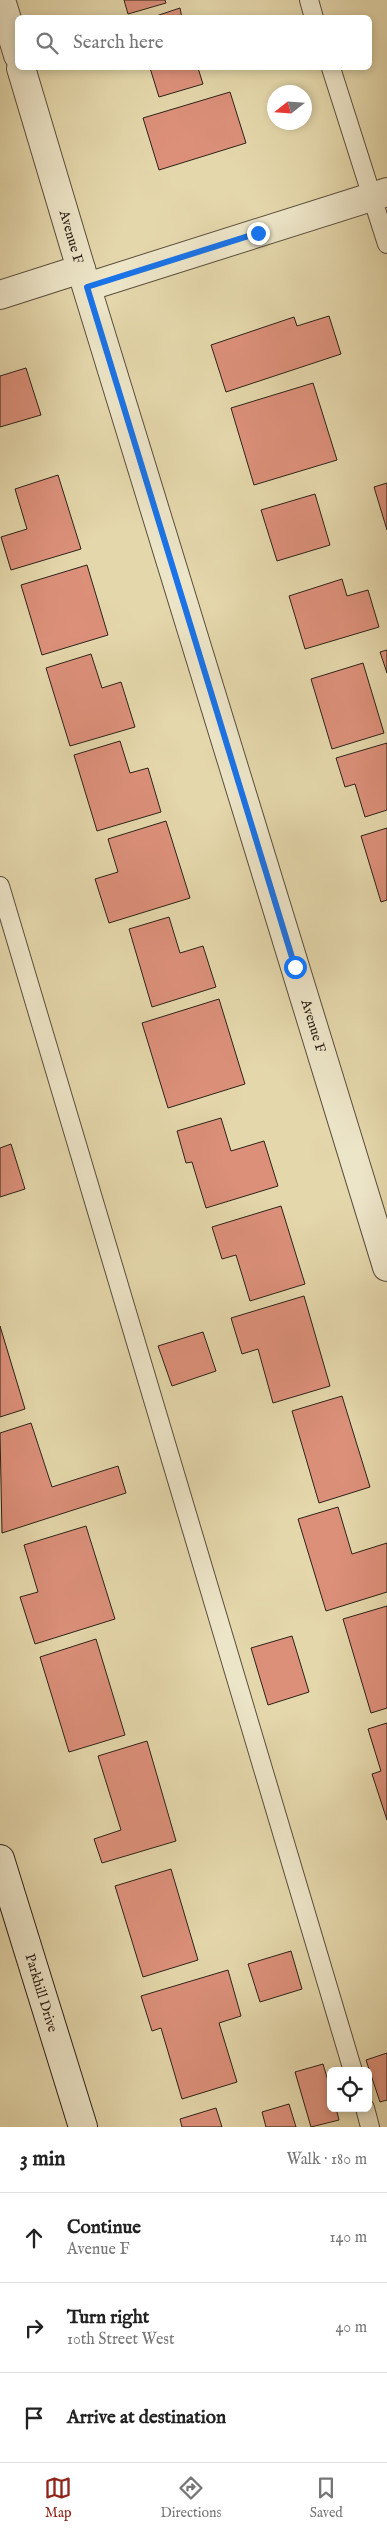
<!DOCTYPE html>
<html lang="en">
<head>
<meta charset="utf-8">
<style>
	:root { --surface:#fff; --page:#f6f6f6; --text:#222; --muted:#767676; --line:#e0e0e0; --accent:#8f2418 }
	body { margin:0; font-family:"IM FELL English",serif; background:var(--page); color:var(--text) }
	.controls { position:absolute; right:15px; bottom:15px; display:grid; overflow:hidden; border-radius:8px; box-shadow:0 2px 8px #0003 }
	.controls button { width:45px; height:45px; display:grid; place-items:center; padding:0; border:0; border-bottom:1px solid var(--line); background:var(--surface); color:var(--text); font:25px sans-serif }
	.compass { position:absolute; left:267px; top:85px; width:45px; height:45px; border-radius:50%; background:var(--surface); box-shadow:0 2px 8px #0003; rotate:253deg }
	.stop { position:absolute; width:15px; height:15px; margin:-11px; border:4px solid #1a73e8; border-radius:50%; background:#fff }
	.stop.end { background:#1a73e8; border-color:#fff; box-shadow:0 1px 5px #0008 }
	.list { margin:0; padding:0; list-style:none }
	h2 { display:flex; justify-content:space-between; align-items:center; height:65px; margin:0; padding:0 20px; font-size:21px }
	h2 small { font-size:16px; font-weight:400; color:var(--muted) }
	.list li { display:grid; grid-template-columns:32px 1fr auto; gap:15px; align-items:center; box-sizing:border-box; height:90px; padding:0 20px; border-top:1px solid var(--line) }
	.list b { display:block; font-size:19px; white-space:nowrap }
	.list p { margin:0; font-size:16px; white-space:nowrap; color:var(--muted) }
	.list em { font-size:16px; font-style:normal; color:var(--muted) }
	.icon { flex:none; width:28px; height:28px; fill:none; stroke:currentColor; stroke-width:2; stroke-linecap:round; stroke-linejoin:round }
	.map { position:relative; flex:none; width:387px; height:2127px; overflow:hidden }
	.search { position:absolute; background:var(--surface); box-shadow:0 2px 8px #0003; left:15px; right:15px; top:15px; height:55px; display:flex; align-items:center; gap:12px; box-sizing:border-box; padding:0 18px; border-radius:8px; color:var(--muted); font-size:19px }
	.sheet { height:335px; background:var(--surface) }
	nav { display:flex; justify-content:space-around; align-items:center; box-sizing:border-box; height:70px; border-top:1px solid var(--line); background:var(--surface); font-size:14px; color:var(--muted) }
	nav a { display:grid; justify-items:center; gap:2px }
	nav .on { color:var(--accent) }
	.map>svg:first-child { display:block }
	.building { fill:#dc907a; stroke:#2c2219 }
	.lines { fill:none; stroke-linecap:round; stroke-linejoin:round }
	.lane-casing { stroke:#5a4f3e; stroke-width:20 }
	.street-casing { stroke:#5a4f3e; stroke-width:30 }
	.secondary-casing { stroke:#2c2219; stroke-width:30 }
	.lane { stroke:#ede5c8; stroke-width:18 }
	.street { stroke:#ede5c8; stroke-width:28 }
	.secondary { stroke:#ede5c8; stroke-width:28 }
	.route { stroke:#1a73e8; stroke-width:6 }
	.labels { text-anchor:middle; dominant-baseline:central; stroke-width:4; stroke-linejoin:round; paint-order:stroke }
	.street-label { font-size:14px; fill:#2c2219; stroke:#ede5c8 }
</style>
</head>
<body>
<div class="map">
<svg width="387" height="2127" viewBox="0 0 387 2127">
	<rect width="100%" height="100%" fill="#e4d7ab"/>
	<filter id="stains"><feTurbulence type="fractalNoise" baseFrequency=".004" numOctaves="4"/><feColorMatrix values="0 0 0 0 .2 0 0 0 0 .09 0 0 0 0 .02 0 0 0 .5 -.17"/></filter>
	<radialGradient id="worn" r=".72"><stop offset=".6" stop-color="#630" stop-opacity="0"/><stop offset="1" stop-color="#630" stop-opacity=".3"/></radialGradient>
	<g class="building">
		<path d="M 124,0 L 165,0 L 166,3 L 128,14 Z"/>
		<path d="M 180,8 L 182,18 L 150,18 Z"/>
		<path d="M 150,68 L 198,68 L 203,84 L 159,97 Z"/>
		<path d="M 230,92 L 246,143 L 159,170 L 143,118 Z"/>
		<path d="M 329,316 L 341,354 L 226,392 L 211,345 L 294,317 L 297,326 Z"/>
		<path d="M 26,368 L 41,415 L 0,427 L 0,376 Z"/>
		<path d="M 313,383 L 337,460 L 254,485 L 231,408 Z"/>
		<path d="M 58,475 L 81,549 L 11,570 L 1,537 L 27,529 L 15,489 Z"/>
		<path d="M 387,483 L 387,530 L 374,487 Z"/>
		<path d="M 315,494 L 330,545 L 277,561 L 261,510 Z"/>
		<path d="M 87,565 L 108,635 L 42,655 L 21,585 Z"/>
		<path d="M 342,579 L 347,596 L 368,590 L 379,627 L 305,649 L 289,596 Z"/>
		<path d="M 387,650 L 387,673 L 380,652 Z"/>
		<path d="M 91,654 L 102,688 L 121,682 L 135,727 L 70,746 L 46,668 Z"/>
		<path d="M 363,663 L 384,733 L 332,749 L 311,679 Z"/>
		<path d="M 120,741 L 130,773 L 148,768 L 161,812 L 97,831 L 74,755 Z"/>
		<path d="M 387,743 L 387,810 L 365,817 L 355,784 L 345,787 L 336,758 Z"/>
		<path d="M 166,821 L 190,898 L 109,923 L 95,879 L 118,872 L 108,839 Z"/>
		<path d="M 387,828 L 387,900 L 381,902 L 361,836 Z"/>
		<path d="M 169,917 L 180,953 L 203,946 L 216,987 L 152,1007 L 129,929 Z"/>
		<path d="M 219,999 L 245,1084 L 168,1108 L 142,1023 Z"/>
		<path d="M 221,1118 L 231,1151 L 264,1141 L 278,1186 L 206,1208 L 192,1162 L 186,1163 L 177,1131 Z"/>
		<path d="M 11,1144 L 25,1189 L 0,1197 L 0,1148 Z"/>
		<path d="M 281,1206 L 305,1284 L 250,1301 L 236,1255 L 222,1259 L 212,1227 Z"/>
		<path d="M 304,1296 L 330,1386 L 273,1403 L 258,1349 L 242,1354 L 231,1318 Z"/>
		<path d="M 0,1326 L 25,1409 L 0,1417 Z"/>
		<path d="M 203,1332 L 216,1371 L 172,1386 L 158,1346 Z"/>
		<path d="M 342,1396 L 370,1487 L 319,1503 L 292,1411 Z"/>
		<path d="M 31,1423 L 52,1487 L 118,1466 L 126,1493 L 2,1533 L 0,1433 Z"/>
		<path d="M 338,1507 L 352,1554 L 387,1543 L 387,1592 L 326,1611 L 298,1519 Z"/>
		<path d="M 86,1526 L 115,1619 L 35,1644 L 20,1597 L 38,1592 L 24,1545 Z"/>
		<path d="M 387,1606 L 387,1708 L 371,1713 L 343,1619 Z"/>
		<path d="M 292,1636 L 309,1692 L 268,1705 L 251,1648 Z"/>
		<path d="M 96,1639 L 125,1735 L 69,1752 L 40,1657 Z"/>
		<path d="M 387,1723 L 387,1820 L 372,1774 L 381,1771 L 368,1729 Z"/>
		<path d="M 147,1741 L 176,1841 L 102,1863 L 94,1839 L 121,1830 L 98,1756 Z"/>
		<path d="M 171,1869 L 198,1960 L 143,1977 L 115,1886 Z"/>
		<path d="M 291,1951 L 302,1989 L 260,2002 L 248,1964 Z"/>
		<path d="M 228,1970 L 241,2016 L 219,2023 L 237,2082 L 182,2099 L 161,2028 L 152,2031 L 141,1996 Z"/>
		<path d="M 387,2053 L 387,2100 L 380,2102 L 366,2060 Z"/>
		<path d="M 323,2064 L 331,2091 L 331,2108 L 336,2108 L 339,2120 L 311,2127 L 295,2072 Z"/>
		<path d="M 289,2104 L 296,2127 L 266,2127 L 262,2112 Z"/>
		<path d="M 216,2108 L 222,2127 L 182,2127 L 180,2119 Z"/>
	</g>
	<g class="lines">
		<g class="lane-casing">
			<g id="lane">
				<path d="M 309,0 L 314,18"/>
				<path d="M 331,68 L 387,244"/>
				<path d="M 0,886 L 353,2071"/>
				<path d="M 365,2108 L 370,2127"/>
			</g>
		</g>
		<g class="street-casing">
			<g id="street">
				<path d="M 1,0 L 18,55"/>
				<path d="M 21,68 L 81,269 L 387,1267"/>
				<path d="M 87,287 L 387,192"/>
				<path d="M 0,295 L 81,269"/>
			</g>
		</g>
		<g class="secondary-casing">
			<path id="secondary" d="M 0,1859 L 83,2127"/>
		</g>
		<use href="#lane" class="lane"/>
		<use href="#street" class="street"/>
		<use href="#secondary" class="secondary"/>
	</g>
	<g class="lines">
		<path class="route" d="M 258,233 L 87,287 L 295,967"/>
	</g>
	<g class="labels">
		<g class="street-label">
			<text transform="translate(71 237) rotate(74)">Avenue F</text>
			<text transform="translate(313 1026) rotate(73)">Avenue F</text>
			<text transform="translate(41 1993) rotate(73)">Parkhill Drive</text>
		</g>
	</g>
	<rect width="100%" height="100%" filter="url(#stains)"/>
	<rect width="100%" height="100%" fill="url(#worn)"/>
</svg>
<div class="controls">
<button><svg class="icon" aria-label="locate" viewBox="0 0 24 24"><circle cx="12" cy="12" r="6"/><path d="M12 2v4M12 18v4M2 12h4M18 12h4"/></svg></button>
</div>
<svg class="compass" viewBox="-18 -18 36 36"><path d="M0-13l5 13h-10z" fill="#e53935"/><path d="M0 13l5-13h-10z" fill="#767676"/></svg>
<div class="stop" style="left:295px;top:967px"></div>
<div class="stop end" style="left:258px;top:233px"></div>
<div class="search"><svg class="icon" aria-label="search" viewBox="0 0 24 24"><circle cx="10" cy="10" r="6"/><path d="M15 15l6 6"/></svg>Search here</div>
</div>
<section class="sheet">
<h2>3 min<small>Walk · 180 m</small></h2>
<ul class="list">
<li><svg class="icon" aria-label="ahead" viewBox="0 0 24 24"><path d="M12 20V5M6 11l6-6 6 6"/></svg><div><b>Continue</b><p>Avenue F</p></div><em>140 m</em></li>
<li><svg class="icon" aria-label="right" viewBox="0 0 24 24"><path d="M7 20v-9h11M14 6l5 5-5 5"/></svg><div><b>Turn right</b><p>10th Street West</p></div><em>40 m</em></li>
<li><svg class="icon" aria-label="arrive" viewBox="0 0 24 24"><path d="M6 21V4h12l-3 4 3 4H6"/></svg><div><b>Arrive at destination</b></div></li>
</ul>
</section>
<nav>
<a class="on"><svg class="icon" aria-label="map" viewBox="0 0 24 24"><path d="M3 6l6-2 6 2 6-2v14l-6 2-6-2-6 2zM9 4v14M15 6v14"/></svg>Map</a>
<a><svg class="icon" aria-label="directions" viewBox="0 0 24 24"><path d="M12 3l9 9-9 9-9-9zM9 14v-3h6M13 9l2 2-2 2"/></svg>Directions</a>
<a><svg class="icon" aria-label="saved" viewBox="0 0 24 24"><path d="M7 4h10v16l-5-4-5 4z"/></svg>Saved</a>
</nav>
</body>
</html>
